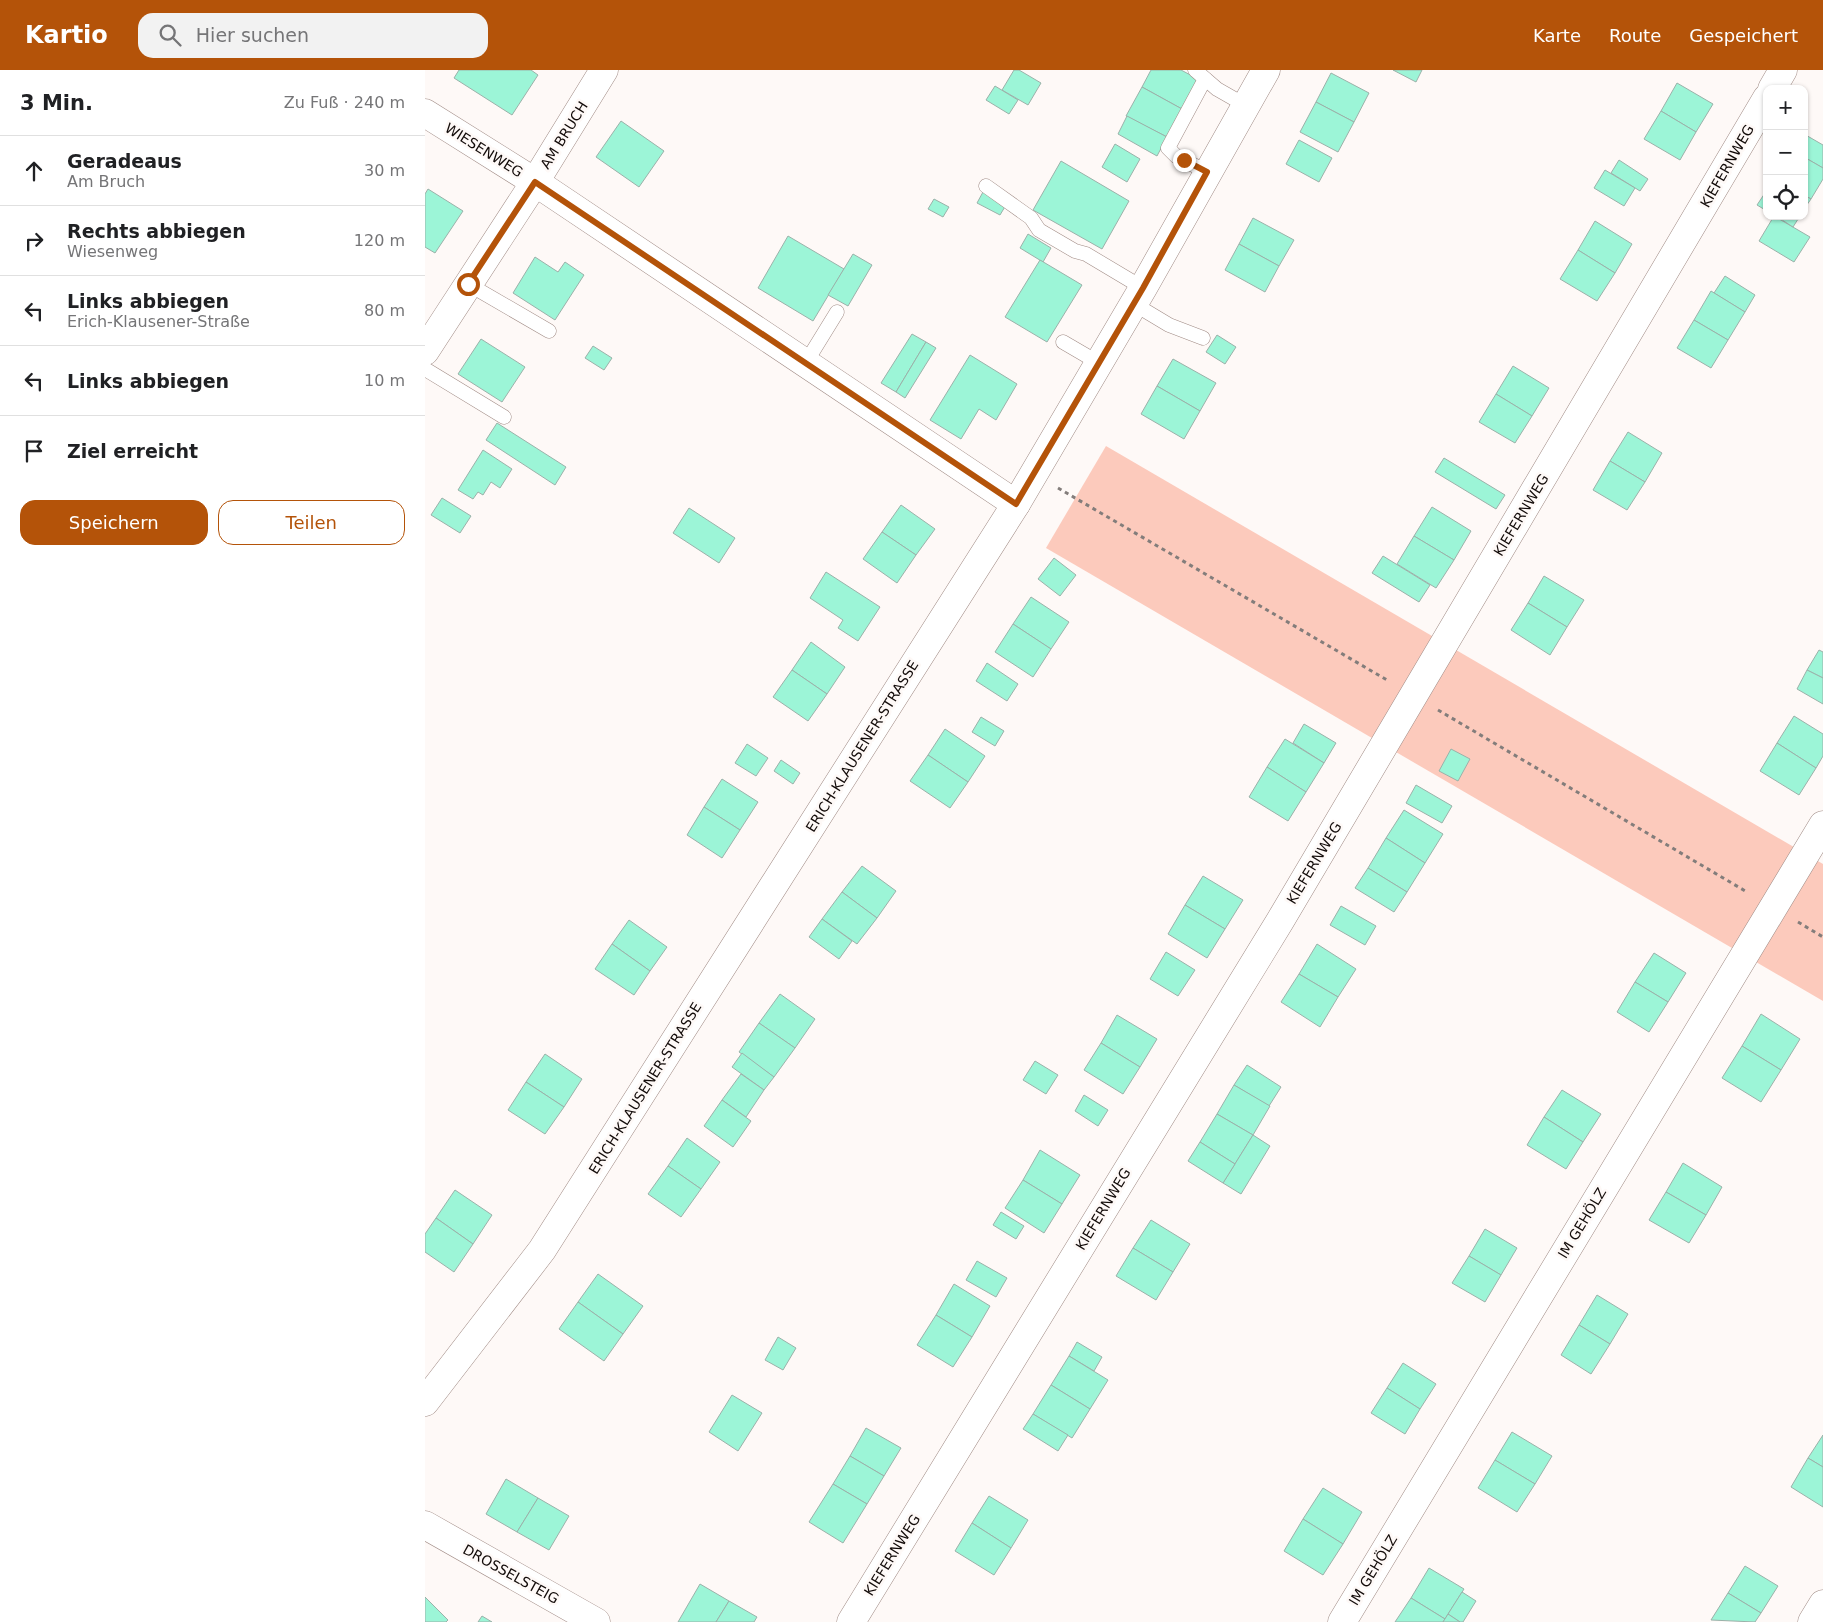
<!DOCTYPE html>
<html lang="de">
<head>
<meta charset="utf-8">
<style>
	:root { --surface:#fff; --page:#f2f2f2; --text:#202124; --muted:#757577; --line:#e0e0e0; --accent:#b45309 }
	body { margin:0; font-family:"DejaVu Sans",sans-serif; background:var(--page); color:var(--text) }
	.controls { position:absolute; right:15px; top:15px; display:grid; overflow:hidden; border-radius:10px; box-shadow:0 1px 4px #0004 }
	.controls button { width:45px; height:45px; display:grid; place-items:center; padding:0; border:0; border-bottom:1px solid var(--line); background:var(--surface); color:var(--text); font:25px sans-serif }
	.stop { position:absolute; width:15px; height:15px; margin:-11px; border:4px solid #b45309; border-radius:50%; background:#fff }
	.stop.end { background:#b45309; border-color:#fff; box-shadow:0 1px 5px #0008 }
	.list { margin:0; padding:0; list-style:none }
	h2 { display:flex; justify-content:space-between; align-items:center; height:65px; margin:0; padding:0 20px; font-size:21px }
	h2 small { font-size:16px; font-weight:400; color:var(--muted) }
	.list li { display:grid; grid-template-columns:32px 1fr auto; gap:15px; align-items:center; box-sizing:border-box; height:70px; padding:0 20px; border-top:1px solid var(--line) }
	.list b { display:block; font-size:19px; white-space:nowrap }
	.list p { margin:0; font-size:16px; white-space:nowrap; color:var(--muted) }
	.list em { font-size:16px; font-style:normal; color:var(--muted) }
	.actions { display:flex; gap:10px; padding:15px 20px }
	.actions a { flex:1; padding:11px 0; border:1px solid var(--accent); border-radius:15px; text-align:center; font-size:18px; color:var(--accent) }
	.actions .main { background:var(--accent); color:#fff }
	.icon { flex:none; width:28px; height:28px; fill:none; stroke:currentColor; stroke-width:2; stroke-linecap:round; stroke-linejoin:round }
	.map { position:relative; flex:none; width:1398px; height:1552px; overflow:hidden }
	header { display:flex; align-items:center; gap:30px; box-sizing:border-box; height:70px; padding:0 25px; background:var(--accent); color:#fff }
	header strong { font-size:24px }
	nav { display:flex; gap:28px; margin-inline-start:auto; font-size:18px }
	.search { width:350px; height:45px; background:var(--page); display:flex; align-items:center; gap:12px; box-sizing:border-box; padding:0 18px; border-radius:15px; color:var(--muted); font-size:19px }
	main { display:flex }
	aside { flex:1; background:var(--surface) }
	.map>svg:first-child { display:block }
	.green { fill:#fccabc }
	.building { fill:#9cf5d7; stroke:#9bb1a9 }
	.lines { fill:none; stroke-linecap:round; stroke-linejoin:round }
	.lane-casing { stroke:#a08b85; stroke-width:15 }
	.street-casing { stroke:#a08b85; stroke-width:29 }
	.path { stroke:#837d7b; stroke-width:3; stroke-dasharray:4 4; stroke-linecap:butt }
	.lane { stroke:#fff; stroke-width:14 }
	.street { stroke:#fff; stroke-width:28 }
	.route { stroke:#b45309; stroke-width:6 }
	.labels { text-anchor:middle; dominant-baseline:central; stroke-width:5; stroke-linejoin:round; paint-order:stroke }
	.street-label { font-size:14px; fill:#120b09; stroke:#fef9f7 }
</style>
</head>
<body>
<header>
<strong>Kartio</strong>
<div class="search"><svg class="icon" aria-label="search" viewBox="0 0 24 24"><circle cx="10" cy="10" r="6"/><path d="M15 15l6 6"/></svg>Hier suchen</div>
<nav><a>Karte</a><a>Route</a><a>Gespeichert</a></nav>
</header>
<main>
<aside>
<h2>3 Min.<small>Zu Fuß · 240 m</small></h2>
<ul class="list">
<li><svg class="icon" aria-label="ahead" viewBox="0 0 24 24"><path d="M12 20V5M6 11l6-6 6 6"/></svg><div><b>Geradeaus</b><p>Am Bruch</p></div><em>30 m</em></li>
<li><svg class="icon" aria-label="right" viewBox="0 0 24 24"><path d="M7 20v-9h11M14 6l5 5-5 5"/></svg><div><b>Rechts abbiegen</b><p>Wiesenweg</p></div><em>120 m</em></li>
<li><svg class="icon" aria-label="left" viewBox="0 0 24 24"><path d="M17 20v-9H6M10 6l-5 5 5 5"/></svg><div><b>Links abbiegen</b><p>Erich-Klausener-Straße</p></div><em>80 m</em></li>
<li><svg class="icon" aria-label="left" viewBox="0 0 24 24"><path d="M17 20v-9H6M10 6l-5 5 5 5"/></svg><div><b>Links abbiegen</b></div><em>10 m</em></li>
<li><svg class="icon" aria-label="arrive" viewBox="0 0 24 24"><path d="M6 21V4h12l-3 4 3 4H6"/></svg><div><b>Ziel erreicht</b></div></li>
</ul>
<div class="actions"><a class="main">Speichern</a><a>Teilen</a></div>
</aside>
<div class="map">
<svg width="1398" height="1552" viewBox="0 0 1398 1552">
	<rect width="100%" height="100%" fill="#fef9f7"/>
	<path class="green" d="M 681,376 L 1398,794 L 1398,931 L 621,478 Z"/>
	<g class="building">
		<path d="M 34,0 L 106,0 L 113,5 L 87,45 L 29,8 Z"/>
		<path d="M 589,0 L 594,0 L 616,13 L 603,35 L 577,20 Z"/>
		<path d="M 726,0 L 756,0 L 773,9 L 757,39 L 717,17 Z"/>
		<path d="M 968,0 L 997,0 L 991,12 Z"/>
		<path d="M 906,3 L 944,23 L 929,52 L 891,32 Z"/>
		<path d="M 1252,13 L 1288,34 L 1271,62 L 1236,41 Z"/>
		<path d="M 570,16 L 593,30 L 584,44 L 561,30 Z"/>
		<path d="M 717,17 L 757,39 L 742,67 L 701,46 Z"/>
		<path d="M 891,32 L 929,52 L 913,82 L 875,62 Z"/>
		<path d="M 1236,41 L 1271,62 L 1255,90 L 1219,69 Z"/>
		<path d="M 702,46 L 742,67 L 732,86 L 693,64 Z"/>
		<path d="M 196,51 L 239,81 L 214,117 L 171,87 Z"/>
		<path d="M 1379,64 L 1398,75 L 1398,98 L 1379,87 Z"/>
		<path d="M 874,70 L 907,88 L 894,112 L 861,94 Z"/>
		<path d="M 690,74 L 715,89 L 702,112 L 677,97 Z"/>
		<path d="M 1379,87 L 1398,98 L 1398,109 L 1386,129 L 1379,125 Z"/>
		<path d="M 1194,90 L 1223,109 L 1215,121 L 1186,103 Z"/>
		<path d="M 636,91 L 704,131 L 677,179 L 608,140 Z"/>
		<path d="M 1180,100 L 1210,118 L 1199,136 L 1169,118 Z"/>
		<path d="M 3,119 L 38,141 L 10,183 L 0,177 L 0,124 Z"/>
		<path d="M 1342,120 L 1342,141 L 1332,135 Z"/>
		<path d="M 558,122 L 581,135 L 575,145 L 552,133 Z"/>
		<path d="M 1379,125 L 1386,129 L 1379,139 Z"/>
		<path d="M 509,129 L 524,137 L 518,147 L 503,139 Z"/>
		<path d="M 1349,146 L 1385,167 L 1369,192 L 1334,171 Z"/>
		<path d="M 1351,146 L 1375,146 L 1368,157 Z"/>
		<path d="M 828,148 L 869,170 L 854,196 L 814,174 Z"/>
		<path d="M 1170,151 L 1207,174 L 1190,203 L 1153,180 Z"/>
		<path d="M 603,164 L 626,178 L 618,192 L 595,178 Z"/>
		<path d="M 363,166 L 419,199 L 388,251 L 333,218 Z"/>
		<path d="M 814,174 L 854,196 L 840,222 L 800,200 Z"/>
		<path d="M 1153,180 L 1190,203 L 1172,231 L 1135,209 Z"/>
		<path d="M 428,184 L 447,195 L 423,236 L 403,225 Z"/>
		<path d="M 110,187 L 133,202 L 140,192 L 159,205 L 130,250 L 88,223 Z"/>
		<path d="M 615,190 L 657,215 L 622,272 L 580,247 Z"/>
		<path d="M 1300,206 L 1330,225 L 1320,242 L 1289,223 Z"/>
		<path d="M 1286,221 L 1320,242 L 1303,270 L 1269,250 Z"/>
		<path d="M 1269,250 L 1303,270 L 1286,298 L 1252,278 Z"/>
		<path d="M 487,264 L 501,272 L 471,322 L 456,313 Z"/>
		<path d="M 792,265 L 811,277 L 800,294 L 781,282 Z"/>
		<path d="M 56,269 L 100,297 L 77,332 L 33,304 Z"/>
		<path d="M 501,272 L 511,278 L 480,328 L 471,322 Z"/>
		<path d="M 168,276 L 187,288 L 179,300 L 160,288 Z"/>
		<path d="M 545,285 L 592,314 L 571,350 L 554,339 L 536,369 L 505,350 Z"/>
		<path d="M 748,289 L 791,313 L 775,341 L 732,316 Z"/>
		<path d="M 1088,296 L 1124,318 L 1107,346 L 1071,324 Z"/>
		<path d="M 732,316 L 775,341 L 759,369 L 716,344 Z"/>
		<path d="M 1071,324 L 1107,346 L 1090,373 L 1054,352 Z"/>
		<path d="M 72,353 L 141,397 L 130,415 L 61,370 Z"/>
		<path d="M 1203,362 L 1237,383 L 1220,412 L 1185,391 Z"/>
		<path d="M 58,380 L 87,399 L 75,418 L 66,412 L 58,425 L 53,422 L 48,429 L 33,420 Z"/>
		<path d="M 1019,388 L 1080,425 L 1071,439 L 1010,402 Z"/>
		<path d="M 1185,391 L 1220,412 L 1202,440 L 1168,420 Z"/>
		<path d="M 17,428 L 46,446 L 35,463 L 6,445 Z"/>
		<path d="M 476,435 L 510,459 L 491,485 L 457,462 Z"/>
		<path d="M 1007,437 L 1046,461 L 1029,490 L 989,466 Z"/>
		<path d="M 264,438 L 310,468 L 294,493 L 248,463 Z"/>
		<path d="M 457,462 L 491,485 L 472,513 L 438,489 Z"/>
		<path d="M 989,466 L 1029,490 L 1011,518 L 972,494 Z"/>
		<path d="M 958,486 L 1005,515 L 994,532 L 947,503 Z"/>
		<path d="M 629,488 L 651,505 L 635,526 L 613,509 Z"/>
		<path d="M 401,502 L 455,537 L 433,571 L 413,558 L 418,550 L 385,528 Z"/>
		<path d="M 1119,506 L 1159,530 L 1142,557 L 1103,533 Z"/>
		<path d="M 606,527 L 644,552 L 626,579 L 588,554 Z"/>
		<path d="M 1103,533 L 1142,557 L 1125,585 L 1086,560 Z"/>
		<path d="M 588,554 L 626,579 L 608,607 L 570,582 Z"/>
		<path d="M 386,572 L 420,597 L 402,624 L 367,600 Z"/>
		<path d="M 1394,580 L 1398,582 L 1398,608 L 1382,600 Z"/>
		<path d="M 562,593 L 593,614 L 582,631 L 551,611 Z"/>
		<path d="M 367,600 L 402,624 L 383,651 L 348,627 Z"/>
		<path d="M 1382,600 L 1398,608 L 1398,634 L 1372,619 Z"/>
		<path d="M 1369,646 L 1398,664 L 1398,686 L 1391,698 L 1352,673 Z"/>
		<path d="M 556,647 L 579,661 L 570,676 L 547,662 Z"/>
		<path d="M 879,654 L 911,673 L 899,693 L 868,673 Z"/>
		<path d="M 520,659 L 560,686 L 543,712 L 503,685 Z"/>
		<path d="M 860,669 L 899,693 L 881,722 L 842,697 Z"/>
		<path d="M 1352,673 L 1391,698 L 1374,725 L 1335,701 Z"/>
		<path d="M 322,674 L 343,688 L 331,706 L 310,693 Z"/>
		<path d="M 1026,679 L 1045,689 L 1033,711 L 1014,701 Z"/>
		<path d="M 503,685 L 543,712 L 525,738 L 485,711 Z"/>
		<path d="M 356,690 L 375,703 L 368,714 L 349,701 Z"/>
		<path d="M 842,697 L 881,722 L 863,751 L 824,727 Z"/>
		<path d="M 297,709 L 333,732 L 315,760 L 279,737 Z"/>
		<path d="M 991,715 L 1027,736 L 1017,753 L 981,733 Z"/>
		<path d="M 279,737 L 315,760 L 297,788 L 262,765 Z"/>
		<path d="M 979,740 L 1018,764 L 1000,793 L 961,768 Z"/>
		<path d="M 961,768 L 1000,793 L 982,822 L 943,798 Z"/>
		<path d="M 437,796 L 471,821 L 452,848 L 417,822 Z"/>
		<path d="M 943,798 L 982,822 L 969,842 L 930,818 Z"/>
		<path d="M 778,806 L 818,830 L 800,859 L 760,835 Z"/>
		<path d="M 417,822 L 452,848 L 432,874 L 397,849 Z"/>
		<path d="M 760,835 L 800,859 L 782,888 L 743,864 Z"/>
		<path d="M 916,836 L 951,856 L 940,875 L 905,855 Z"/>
		<path d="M 397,849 L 427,871 L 414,889 L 384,867 Z"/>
		<path d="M 204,850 L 242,877 L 225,901 L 187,874 Z"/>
		<path d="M 187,874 L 225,901 L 209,925 L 170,899 Z"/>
		<path d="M 892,874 L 931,899 L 913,927 L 874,904 Z"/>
		<path d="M 741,882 L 770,900 L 753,926 L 725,909 Z"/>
		<path d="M 1229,883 L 1261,903 L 1243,932 L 1210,912 Z"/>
		<path d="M 874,904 L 913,927 L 895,957 L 856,932 Z"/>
		<path d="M 1210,912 L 1243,932 L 1224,962 L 1192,942 Z"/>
		<path d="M 355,924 L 390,949 L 370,978 L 334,953 Z"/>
		<path d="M 1336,944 L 1375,969 L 1356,1000 L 1317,976 Z"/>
		<path d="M 692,945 L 732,969 L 715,997 L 676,973 Z"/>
		<path d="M 334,953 L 370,978 L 349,1007 L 314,982 Z"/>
		<path d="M 676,973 L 715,997 L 698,1024 L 659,1000 Z"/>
		<path d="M 1317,976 L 1356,1000 L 1336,1032 L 1297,1008 Z"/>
		<path d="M 317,983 L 349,1007 L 339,1020 L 307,997 Z"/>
		<path d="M 120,984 L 157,1009 L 139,1037 L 101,1012 Z"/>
		<path d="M 610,991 L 633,1005 L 621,1024 L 598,1010 Z"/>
		<path d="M 822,995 L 856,1017 L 844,1036 L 809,1015 Z"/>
		<path d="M 316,1004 L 339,1020 L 321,1047 L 297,1030 Z"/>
		<path d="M 101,1012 L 139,1037 L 120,1064 L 83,1040 Z"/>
		<path d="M 809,1015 L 845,1036 L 828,1065 L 792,1044 Z"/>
		<path d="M 1137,1020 L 1176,1044 L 1158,1072 L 1119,1047 Z"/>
		<path d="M 659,1025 L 683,1040 L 673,1056 L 650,1041 Z"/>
		<path d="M 297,1030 L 326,1051 L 308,1077 L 279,1056 Z"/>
		<path d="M 792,1044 L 828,1065 L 810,1094 L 775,1072 Z"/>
		<path d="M 1119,1047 L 1158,1072 L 1141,1099 L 1102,1075 Z"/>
		<path d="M 828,1065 L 845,1076 L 816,1124 L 798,1113 Z"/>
		<path d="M 262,1068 L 295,1092 L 276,1119 L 243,1096 Z"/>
		<path d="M 775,1072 L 810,1094 L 798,1113 L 763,1091 Z"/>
		<path d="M 615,1080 L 655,1105 L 637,1134 L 598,1110 Z"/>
		<path d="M 1258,1093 L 1297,1117 L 1281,1145 L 1241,1122 Z"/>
		<path d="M 243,1096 L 276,1119 L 256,1147 L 223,1124 Z"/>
		<path d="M 598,1110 L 637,1134 L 619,1163 L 580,1138 Z"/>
		<path d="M 30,1120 L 67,1145 L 48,1174 L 11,1148 Z"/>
		<path d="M 1241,1122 L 1281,1145 L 1264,1173 L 1224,1150 Z"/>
		<path d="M 576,1142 L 599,1156 L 591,1169 L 568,1155 Z"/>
		<path d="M 11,1148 L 48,1174 L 29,1202 L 0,1182 L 0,1164 Z"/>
		<path d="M 726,1150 L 765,1174 L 748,1202 L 708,1178 Z"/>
		<path d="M 1060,1159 L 1092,1178 L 1076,1205 L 1044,1186 Z"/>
		<path d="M 708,1178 L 748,1202 L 731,1230 L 691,1206 Z"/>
		<path d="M 1044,1186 L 1076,1205 L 1060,1232 L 1027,1213 Z"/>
		<path d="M 552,1191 L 582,1208 L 571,1227 L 541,1210 Z"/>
		<path d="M 173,1204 L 218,1236 L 198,1264 L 153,1232 Z"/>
		<path d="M 529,1214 L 565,1236 L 547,1267 L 511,1245 Z"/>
		<path d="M 1172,1225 L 1203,1244 L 1185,1274 L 1154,1255 Z"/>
		<path d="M 153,1232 L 198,1264 L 179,1291 L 134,1259 Z"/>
		<path d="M 511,1245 L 547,1267 L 528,1297 L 492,1275 Z"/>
		<path d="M 1154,1255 L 1185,1274 L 1166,1304 L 1136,1285 Z"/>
		<path d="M 353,1267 L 371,1278 L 358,1300 L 340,1290 Z"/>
		<path d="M 652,1272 L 677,1287 L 669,1301 L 644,1286 Z"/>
		<path d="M 644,1286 L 683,1310 L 665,1339 L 626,1315 Z"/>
		<path d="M 978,1293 L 1011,1314 L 995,1339 L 962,1318 Z"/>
		<path d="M 626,1315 L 665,1339 L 647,1368 L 608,1344 Z"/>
		<path d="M 962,1318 L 995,1339 L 980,1364 L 946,1343 Z"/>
		<path d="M 307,1325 L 337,1343 L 313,1381 L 284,1362 Z"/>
		<path d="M 608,1344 L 643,1365 L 633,1381 L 598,1359 Z"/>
		<path d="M 441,1358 L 476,1378 L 459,1406 L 425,1386 Z"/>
		<path d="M 1087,1362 L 1127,1386 L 1110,1414 L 1070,1390 Z"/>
		<path d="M 1398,1365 L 1398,1397 L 1383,1388 Z"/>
		<path d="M 425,1386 L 459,1406 L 442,1434 L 408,1414 Z"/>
		<path d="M 1383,1388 L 1398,1397 L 1398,1437 L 1366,1417 Z"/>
		<path d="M 1070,1390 L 1110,1414 L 1092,1442 L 1053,1418 Z"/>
		<path d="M 81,1409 L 113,1428 L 92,1462 L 61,1444 Z"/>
		<path d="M 408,1414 L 442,1434 L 418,1473 L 384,1452 Z"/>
		<path d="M 898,1418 L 937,1442 L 918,1474 L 878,1449 Z"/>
		<path d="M 564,1426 L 603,1450 L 586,1478 L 547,1453 Z"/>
		<path d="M 113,1428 L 144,1446 L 124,1480 L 92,1462 Z"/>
		<path d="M 878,1449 L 918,1474 L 898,1505 L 859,1481 Z"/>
		<path d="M 547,1453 L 586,1478 L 569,1505 L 530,1481 Z"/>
		<path d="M 1320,1496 L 1353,1516 L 1336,1543 L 1303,1523 Z"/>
		<path d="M 1004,1498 L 1039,1519 L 1020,1549 L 986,1528 Z"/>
		<path d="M 275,1514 L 304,1531 L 291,1552 L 253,1552 Z"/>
		<path d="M 1037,1522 L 1051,1531 L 1038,1552 L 1035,1552 L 1023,1544 Z"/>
		<path d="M 1303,1523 L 1336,1543 L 1330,1552 L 1286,1550 Z"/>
		<path d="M 0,1527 L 23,1550 L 21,1552 L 0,1552 Z"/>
		<path d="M 986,1528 L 1020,1549 L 1018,1552 L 970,1552 Z"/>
		<path d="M 304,1531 L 332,1547 L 329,1552 L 291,1552 Z"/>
		<path d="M 1023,1544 L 1035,1552 L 1018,1552 Z"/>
		<path d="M 57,1546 L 67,1552 L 53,1552 Z"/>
	</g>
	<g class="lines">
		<g class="lane-casing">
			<g id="lane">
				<path d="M 770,0 L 792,19 L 820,35"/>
				<path d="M 780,9 L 743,78 L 751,86 L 782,102"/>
				<path d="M 561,116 L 606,148 L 614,160 L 650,181 L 661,184 L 718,218"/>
				<path d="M 43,214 L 124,261"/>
				<path d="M 709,234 L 744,255 L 778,268"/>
				<path d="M 638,272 L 674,293"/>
				<path d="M 380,294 L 412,242"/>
				<path d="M 0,299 L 79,347"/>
			</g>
		</g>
		<g class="street-casing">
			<g id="street">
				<path d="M 1347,19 L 1358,0"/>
				<path d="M 0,43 L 110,112 L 591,434"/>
				<path d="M 0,281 L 110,112 L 179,0"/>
				<path d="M 0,1332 L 117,1180 L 591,434 L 718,218 L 841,0"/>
				<path d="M 0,1455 L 171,1552"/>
				<path d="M 426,1552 L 855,851 L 1342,28"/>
				<path d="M 917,1552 L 1398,755"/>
				<path d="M 1387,1552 L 1398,1534"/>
			</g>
		</g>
		<g class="path">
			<path d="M 633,418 L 962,610"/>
			<path d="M 1013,640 L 1322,822"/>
			<path d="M 1373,852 L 1398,867"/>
		</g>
		<use href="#lane" class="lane"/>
		<use href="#street" class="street"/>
	</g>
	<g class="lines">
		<path class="route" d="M 43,214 L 110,112 L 591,434 L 718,218 L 782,102 L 759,90"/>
	</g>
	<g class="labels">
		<g class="street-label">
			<text transform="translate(139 65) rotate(-58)">AM BRUCH</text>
			<text transform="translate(59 80) rotate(32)">WIESENWEG</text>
			<text transform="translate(1302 96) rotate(-60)">KIEFERNWEG</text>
			<text transform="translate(1096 445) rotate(-59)">KIEFERNWEG</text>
			<text transform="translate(437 676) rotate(-58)">ERICH-KLAUSENER-STRASSE</text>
			<text transform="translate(889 793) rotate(-59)">KIEFERNWEG</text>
			<text transform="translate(220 1018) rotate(-58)">ERICH-KLAUSENER-STRASSE</text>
			<text transform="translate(678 1139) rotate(-59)">KIEFERNWEG</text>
			<text transform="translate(1157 1153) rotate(-59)">IM GEHÖLZ</text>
			<text transform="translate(467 1485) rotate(-58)">KIEFERNWEG</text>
			<text transform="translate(948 1500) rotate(-59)">IM GEHÖLZ</text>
			<text transform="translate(86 1504) rotate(29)">DROSSELSTEIG</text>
		</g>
	</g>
</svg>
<div class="controls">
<button>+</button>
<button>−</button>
<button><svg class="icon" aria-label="locate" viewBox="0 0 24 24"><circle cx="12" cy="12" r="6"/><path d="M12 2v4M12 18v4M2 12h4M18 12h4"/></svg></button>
</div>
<div class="stop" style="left:43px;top:214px"></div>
<div class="stop end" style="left:759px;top:90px"></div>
</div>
</main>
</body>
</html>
